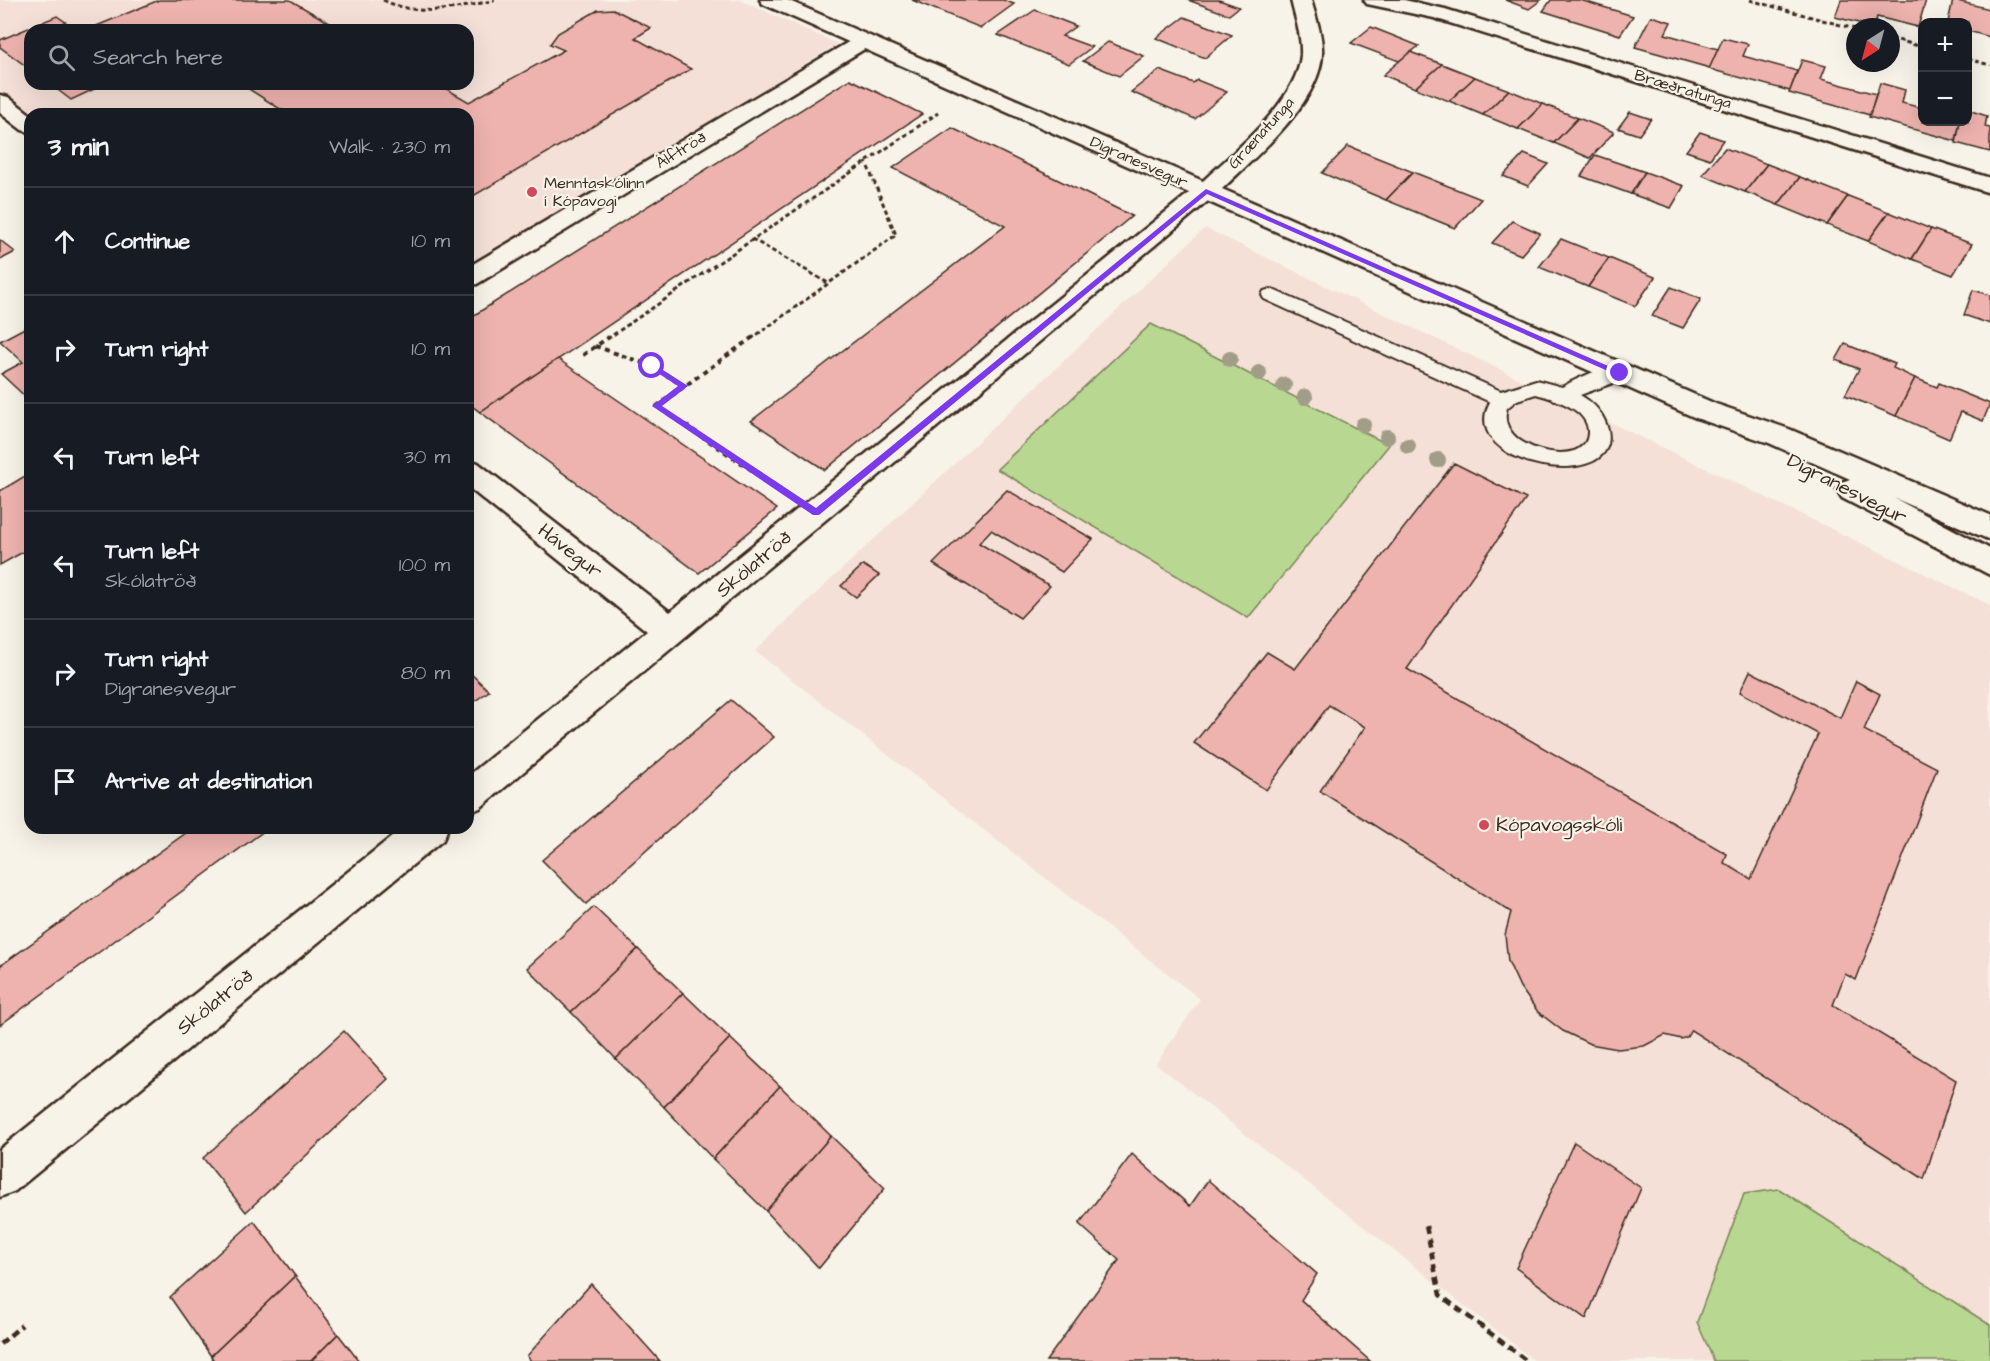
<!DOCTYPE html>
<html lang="en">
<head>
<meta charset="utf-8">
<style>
	:root { --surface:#171b24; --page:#242831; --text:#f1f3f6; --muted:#9ea1a6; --line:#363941 }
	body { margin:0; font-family:"Architects Daughter",sans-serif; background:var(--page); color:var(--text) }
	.controls { position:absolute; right:18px; top:18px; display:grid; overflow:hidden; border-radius:12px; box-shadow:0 6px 24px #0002 }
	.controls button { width:54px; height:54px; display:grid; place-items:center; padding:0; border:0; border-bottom:2px solid var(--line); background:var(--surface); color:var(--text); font:30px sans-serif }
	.compass { position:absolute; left:1846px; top:18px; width:54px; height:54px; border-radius:50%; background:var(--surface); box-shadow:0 6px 24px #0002; rotate:216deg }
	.stop { position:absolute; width:18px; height:18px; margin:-14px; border:4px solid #7c3aed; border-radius:50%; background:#fff }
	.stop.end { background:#7c3aed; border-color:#fff; box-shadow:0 2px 6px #0008 }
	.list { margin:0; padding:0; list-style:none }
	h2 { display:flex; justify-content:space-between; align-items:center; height:78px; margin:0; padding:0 24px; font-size:26px }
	h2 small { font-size:20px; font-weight:400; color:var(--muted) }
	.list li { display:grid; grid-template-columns:39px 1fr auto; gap:18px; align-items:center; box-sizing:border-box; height:108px; padding:0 24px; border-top:2px solid var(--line) }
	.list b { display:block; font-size:22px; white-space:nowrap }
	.list p { margin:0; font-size:20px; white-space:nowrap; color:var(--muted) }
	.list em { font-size:20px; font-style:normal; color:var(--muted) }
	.icon { flex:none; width:33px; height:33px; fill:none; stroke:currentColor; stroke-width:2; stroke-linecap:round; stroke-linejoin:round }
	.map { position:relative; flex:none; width:1990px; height:1361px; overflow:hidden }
	.search { position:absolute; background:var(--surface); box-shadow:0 6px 24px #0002; left:24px; top:24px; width:450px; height:66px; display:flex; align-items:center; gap:15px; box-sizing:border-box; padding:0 21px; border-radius:18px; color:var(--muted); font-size:22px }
	.panel { position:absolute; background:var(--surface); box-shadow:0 6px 24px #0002; left:24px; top:108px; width:450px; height:726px; border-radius:18px }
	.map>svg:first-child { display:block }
	.built { fill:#f4e0d7; fill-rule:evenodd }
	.green { fill:#b8d891; stroke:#7a8158; stroke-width:1.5 }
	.building { fill:#eeb3af; stroke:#3b2a1e; stroke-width:1.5 }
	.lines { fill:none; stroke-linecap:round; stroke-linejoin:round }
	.lane-casing { stroke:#3b2a1e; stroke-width:4 }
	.street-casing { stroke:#3b2a1e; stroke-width:5 }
	.secondary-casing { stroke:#3b2a1e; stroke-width:5 }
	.path-far2 { stroke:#3b2a1e; stroke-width:3; stroke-dasharray:4.5 3; stroke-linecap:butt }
	.path-far1 { stroke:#3b2a1e; stroke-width:4; stroke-dasharray:5 4.5; stroke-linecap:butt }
	.path { stroke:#3b2a1e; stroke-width:4.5; stroke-dasharray:8 5; stroke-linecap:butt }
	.lane { fill:#f7f3e8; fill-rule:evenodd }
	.street { fill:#f7f3e8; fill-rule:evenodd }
	.secondary { fill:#f7f3e8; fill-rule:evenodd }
	.tree { fill:#a19d89 }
	.route { fill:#7c3aed }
	.poi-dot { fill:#d1495b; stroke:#f7f3e8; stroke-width:2 }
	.labels { text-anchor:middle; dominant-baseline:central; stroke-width:4.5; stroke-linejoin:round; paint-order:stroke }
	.far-street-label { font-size:16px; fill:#3b2a1e; stroke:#f7f3e8 }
	.far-poi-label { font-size:16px; fill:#3b2a1e; stroke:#f7f3e8; text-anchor:start }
	.street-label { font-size:20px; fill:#3b2a1e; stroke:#f7f3e8 }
	.poi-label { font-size:20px; fill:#3b2a1e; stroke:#f7f3e8; text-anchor:start }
</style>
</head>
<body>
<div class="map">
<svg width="1990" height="1361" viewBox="0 0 1990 1361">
	<rect width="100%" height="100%" fill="#f7f3e8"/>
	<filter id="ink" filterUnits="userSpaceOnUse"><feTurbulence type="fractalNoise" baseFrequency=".0167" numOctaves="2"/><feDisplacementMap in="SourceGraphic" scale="12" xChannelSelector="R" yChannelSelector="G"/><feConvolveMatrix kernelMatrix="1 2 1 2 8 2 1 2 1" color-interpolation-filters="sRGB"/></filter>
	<g filter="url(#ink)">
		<g class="built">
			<path d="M 0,0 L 740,0 L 838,44 L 468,269 L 468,114 L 31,114 L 0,90 ZM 30,30 L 468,30 L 468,84 L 30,84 Z"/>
			<path d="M 1205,228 L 1990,605 L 1990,1361 L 1535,1361 L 1156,1064 L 1200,999 L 755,651 Z"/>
		</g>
		<g class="green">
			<path d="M 1151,324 L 1389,445 L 1248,618 L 997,469 Z"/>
			<path d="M 1779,1189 L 1990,1325 L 1990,1361 L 1714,1361 L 1697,1322 L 1744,1194 Z"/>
		</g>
		<g class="building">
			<path d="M 159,0 L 290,0 L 342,30 L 87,30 Z"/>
			<path d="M 912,0 L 1003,0 L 1014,4 L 981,28 Z"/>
			<path d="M 1188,0 L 1219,0 L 1239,7 L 1229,15 Z"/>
			<path d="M 1505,0 L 1541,0 L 1529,9 Z"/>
			<path d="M 1551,0 L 1580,0 L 1633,16 L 1620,35 L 1543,11 Z"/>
			<path d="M 1841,0 L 1926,0 L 1918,27 L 1877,17 L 1874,27 L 1835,17 Z"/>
			<path d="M 1953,0 L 1990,9 L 1990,37 L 1968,31 L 1968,22 L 1948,22 Z"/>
			<path d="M 613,9 L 651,28 L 635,38 L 691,69 L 468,199 L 468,114 L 288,114 L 241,84 L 438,84 L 469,102 L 564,50 L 550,44 L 558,33 L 598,10 Z"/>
			<path d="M 1035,10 L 1076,26 L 1062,36 L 1092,47 L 1069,64 L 998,35 Z"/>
			<path d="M 57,16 L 77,30 L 30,30 L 30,69 L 0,47 L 0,40 Z"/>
			<path d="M 1651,16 L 1671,22 L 1665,34 L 1718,49 L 1710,68 L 1635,47 Z"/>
			<path d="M 1184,17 L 1232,35 L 1205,58 L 1156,38 Z"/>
			<path d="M 1371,27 L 1419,46 L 1399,61 L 1351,43 Z"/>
			<path d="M 1723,38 L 1748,44 L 1743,56 L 1797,71 L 1790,91 L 1709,69 Z"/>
			<path d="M 1108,42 L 1144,56 L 1119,76 L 1083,61 Z"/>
			<path d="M 1410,52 L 1442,64 L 1415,88 L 1383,75 Z"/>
			<path d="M 1802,60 L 1826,66 L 1821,79 L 1876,94 L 1870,115 L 1789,93 Z"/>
			<path d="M 1442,64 L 1475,77 L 1449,101 L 1415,88 Z"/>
			<path d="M 1159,70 L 1193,83 L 1197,80 L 1227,92 L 1195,119 L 1131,92 Z"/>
			<path d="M 1475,77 L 1509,90 L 1483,115 L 1449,101 Z"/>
			<path d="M 850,79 L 922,114 L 480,412 L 468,403 L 468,319 Z"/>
			<path d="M 1880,83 L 1905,90 L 1902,103 L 1922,108 L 1922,122 L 1960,122 L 1956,141 L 1869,117 Z"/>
			<path d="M 50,84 L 105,84 L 71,100 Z"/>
			<path d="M 1509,90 L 1543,104 L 1518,129 L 1483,115 Z"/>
			<path d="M 1543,104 L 1578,118 L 1554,143 L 1518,129 Z"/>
			<path d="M 1968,110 L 1987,116 L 1985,127 L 1990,128 L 1990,152 L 1956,143 L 1960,122 L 1968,122 Z"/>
			<path d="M 1630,112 L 1651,119 L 1639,135 L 1618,128 Z"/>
			<path d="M 1578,118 L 1614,132 L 1590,158 L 1554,143 Z"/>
			<path d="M 952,128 L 1132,216 L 825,470 L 751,421 L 1005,226 L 893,168 Z"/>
			<path d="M 1700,132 L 1723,140 L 1710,159 L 1686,151 Z"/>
			<path d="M 1348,146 L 1413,172 L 1386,200 L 1322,173 Z"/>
			<path d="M 1725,148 L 1767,164 L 1745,192 L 1702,175 Z"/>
			<path d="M 1524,154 L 1548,164 L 1528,186 L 1503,176 Z"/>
			<path d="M 1595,155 L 1645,172 L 1631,194 L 1581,176 Z"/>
			<path d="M 1767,164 L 1800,177 L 1778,205 L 1745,192 Z"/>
			<path d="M 1413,172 L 1481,199 L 1455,228 L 1386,200 Z"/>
			<path d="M 1645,172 L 1684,186 L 1671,208 L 1631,194 Z"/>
			<path d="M 1800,177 L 1848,196 L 1827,225 L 1778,205 Z"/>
			<path d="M 1848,196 L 1889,212 L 1868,241 L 1827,225 Z"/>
			<path d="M 1889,212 L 1931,229 L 1912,259 L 1868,241 Z"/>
			<path d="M 1512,221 L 1540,233 L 1521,255 L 1492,243 Z"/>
			<path d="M 1931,229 L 1972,244 L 1953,275 L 1912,259 Z"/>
			<path d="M 1561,239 L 1609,258 L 1588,287 L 1539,267 Z"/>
			<path d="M 0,240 L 15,252 L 0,260 Z"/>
			<path d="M 1609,258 L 1655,277 L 1635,306 L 1588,287 Z"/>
			<path d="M 1671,287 L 1701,299 L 1683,328 L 1652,316 Z"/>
			<path d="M 1973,290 L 1990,295 L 1990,324 L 1964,315 Z"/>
			<path d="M 30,325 L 30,401 L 1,374 L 23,362 L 0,341 Z"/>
			<path d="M 1845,344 L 1895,364 L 1893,368 L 1915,378 L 1896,416 L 1845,395 L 1859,369 L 1836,360 Z"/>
			<path d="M 558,359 L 777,509 L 699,573 L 480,412 Z"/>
			<path d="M 1915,378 L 1937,387 L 1939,383 L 1990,404 L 1983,421 L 1961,412 L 1949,439 L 1896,416 Z"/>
			<path d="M 1454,463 L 1526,499 L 1407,669 L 1727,854 L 1724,863 L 1751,879 L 1818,734 L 1740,692 L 1750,671 L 1840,718 L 1856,681 L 1880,694 L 1864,730 L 1937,768 L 1856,980 L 1845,974 L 1833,1005 L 1956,1080 L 1924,1179 L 1691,1030 L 1687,1037 L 1681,1039 L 1665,1035 L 1644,1046 L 1618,1049 L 1590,1044 L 1563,1031 L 1538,1012 L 1520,987 L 1508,961 L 1505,935 L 1511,912 L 1320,791 L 1365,727 L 1329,705 L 1266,790 L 1194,743 L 1267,652 L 1295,669 Z"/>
			<path d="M 30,473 L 30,548 L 0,565 L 0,491 Z"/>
			<path d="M 1007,490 L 1093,539 L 1062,572 L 991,530 L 979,543 L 1050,586 L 1020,618 L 933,564 Z"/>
			<path d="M 863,565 L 879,575 L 856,597 L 841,586 Z"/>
			<path d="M 468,671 L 489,691 L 468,706 Z"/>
			<path d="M 731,700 L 774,737 L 586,904 L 542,860 Z"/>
			<path d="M 193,828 L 268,828 L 0,1025 L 0,966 Z"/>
			<path d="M 594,907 L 638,949 L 571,1012 L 527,968 Z"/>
			<path d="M 638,949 L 683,993 L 616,1059 L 571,1012 Z"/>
			<path d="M 683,993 L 730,1038 L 664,1107 L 616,1059 Z"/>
			<path d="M 344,1031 L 388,1079 L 246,1212 L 203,1158 Z"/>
			<path d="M 730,1038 L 780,1086 L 713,1159 L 664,1107 Z"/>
			<path d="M 780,1086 L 831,1136 L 766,1211 L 713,1159 Z"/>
			<path d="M 831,1136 L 885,1188 L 819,1268 L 766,1211 Z"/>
			<path d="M 1574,1142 L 1641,1188 L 1586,1319 L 1516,1268 Z"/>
			<path d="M 1132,1154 L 1190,1206 L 1208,1180 L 1317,1274 L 1301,1300 L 1370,1361 L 1046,1361 L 1119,1260 L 1079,1224 Z"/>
			<path d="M 254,1221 L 295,1276 L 211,1356 L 170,1297 Z"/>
			<path d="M 295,1276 L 338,1334 L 311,1361 L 214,1361 L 211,1356 Z"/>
			<path d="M 591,1284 L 660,1361 L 531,1361 L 527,1356 Z"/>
			<path d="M 338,1334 L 359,1361 L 311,1361 Z"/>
		</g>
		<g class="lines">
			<g class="lane-casing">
				<path id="lane" d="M 1271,289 L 1501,391 L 1536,380 L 1562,387 C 1578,378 1609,363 1627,368 L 1630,373 L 1627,378 L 1580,395 C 1594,403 1604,414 1608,430 C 1622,495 1455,467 1490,402 L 1264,299 L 1262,295 L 1264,291 ZM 1536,394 C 1555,399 1595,411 1587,439 C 1585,445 1579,449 1574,451 C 1549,459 1497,441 1507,408 L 1517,400 Z"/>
			</g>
			<g class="street-casing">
				<g id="street">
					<path d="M 1364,0 L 1404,0 L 1445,9 L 1990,178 L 1990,193 L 1434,18 L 1367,4 Z"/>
					<path d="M 864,35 L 871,37 L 875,41 L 871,45 L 477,284 L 468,286 L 468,267 L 857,37 Z"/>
					<path d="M 0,95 L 8,97 L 30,114 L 30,132 L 22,130 L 0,113 Z"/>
					<path d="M 1206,184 L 1214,186 L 1218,191 L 1214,196 L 480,808 L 468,813 L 468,776 L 647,631 L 468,487 L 468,460 L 478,463 L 670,612 L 1198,186 Z"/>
					<path d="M 403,828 L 448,828 L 443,840 L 15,1191 L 0,1197 L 0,1149 Z"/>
				</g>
			</g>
			<g class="secondary-casing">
				<path id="secondary" d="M 760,0 L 787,0 L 1203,181 C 1235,151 1297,101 1301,55 C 1302,36 1295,18 1291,0 L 1311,0 C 1316,18 1323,36 1322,54 C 1320,103 1255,157 1222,189 L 1716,404 L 1789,429 L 1990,515 L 1990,540 L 1894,498 L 1990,549 L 1990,575 L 1842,498 L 1837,490 L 1842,482 L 1850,479 L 1769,443 L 1696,418 L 763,4 Z"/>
			</g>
			<g class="path-far2">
				<path d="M 383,0 C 421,18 455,9 495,0"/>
				<path d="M 1750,0 L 1855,29"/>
				<path d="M 1891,38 L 1922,47"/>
				<path d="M 1968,59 L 1990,65"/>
				<path d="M 752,239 L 828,283"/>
				<path d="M 607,339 L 938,113"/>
				<path d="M 751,339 L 896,235 L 866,162"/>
			</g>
			<g class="path-far1">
				<path d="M 753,337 L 657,406 L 780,489"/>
				<path d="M 595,346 L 652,366 L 684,386"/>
				<path d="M 583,355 L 609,337"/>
			</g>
			<g class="path">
				<path d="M 1426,1226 L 1440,1295 L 1527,1361"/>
				<path d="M 0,1344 L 22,1325"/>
			</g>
			<use href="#lane" class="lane"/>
			<use href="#street" class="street"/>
			<use href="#secondary" class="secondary"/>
		</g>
		<g class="tree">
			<circle cx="1230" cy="359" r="8"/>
			<circle cx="1259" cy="373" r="8"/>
			<circle cx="1284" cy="385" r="8"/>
			<circle cx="1305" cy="397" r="8"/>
			<circle cx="1363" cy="425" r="8"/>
			<circle cx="1387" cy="437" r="8"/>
			<circle cx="1408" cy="446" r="8"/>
			<circle cx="1438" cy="460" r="8"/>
		</g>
	</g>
	<path class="route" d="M 1206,189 L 1624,373 L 1617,375 L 1207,194 L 819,515 L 813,515 L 652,406 L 678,386 L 650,368 L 652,363 L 688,386 L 662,406 L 816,508 Z"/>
	<g class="poi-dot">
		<circle cx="532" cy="192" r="6"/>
		<circle cx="1484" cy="825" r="6"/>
	</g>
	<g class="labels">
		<g class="far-street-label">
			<text transform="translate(1683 89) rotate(17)">Bræðratunga</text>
			<text transform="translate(1261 133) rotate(-48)">Grænatunga</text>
			<text transform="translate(681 150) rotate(-31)">Álftröð</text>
			<text transform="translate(1139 162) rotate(24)">Digranesvegur</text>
		</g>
		<g class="far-poi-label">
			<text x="544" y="183">Menntaskólinn<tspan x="544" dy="18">í Kópavogi</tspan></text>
		</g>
		<g class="street-label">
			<text transform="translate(1847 489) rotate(27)">Digranesvegur</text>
			<text transform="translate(570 551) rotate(38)">Hávegur</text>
			<text transform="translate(754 564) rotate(-40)">Skólatröð</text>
			<text transform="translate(215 1002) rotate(-39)">Skólatröð</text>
		</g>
		<g class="poi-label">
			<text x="1496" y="825">Kópavogsskóli</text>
		</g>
	</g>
</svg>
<div class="controls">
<button>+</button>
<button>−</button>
</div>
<svg class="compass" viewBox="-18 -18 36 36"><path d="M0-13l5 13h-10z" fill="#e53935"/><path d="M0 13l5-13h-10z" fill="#9ea1a6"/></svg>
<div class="stop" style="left:652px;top:366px"></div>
<div class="stop end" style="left:1620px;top:373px"></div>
<div class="search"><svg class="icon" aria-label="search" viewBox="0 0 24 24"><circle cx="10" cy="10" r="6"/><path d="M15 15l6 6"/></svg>Search here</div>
<section class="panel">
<h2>3 min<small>Walk · 230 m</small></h2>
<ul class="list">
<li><svg class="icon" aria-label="ahead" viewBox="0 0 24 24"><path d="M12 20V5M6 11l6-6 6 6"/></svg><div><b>Continue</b></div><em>10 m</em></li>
<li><svg class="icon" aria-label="right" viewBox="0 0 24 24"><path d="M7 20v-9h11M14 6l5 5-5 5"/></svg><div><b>Turn right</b></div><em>10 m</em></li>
<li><svg class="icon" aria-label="left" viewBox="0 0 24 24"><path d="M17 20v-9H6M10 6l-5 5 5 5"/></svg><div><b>Turn left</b></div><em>30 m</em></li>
<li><svg class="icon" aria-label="left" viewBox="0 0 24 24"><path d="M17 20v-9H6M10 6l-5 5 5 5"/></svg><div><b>Turn left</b><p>Skólatröð</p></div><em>100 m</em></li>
<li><svg class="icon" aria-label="right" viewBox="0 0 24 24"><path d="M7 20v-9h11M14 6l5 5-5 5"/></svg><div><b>Turn right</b><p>Digranesvegur</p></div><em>80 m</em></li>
<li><svg class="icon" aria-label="arrive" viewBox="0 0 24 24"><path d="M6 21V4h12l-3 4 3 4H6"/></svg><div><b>Arrive at destination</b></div></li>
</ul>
</section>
</div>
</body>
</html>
